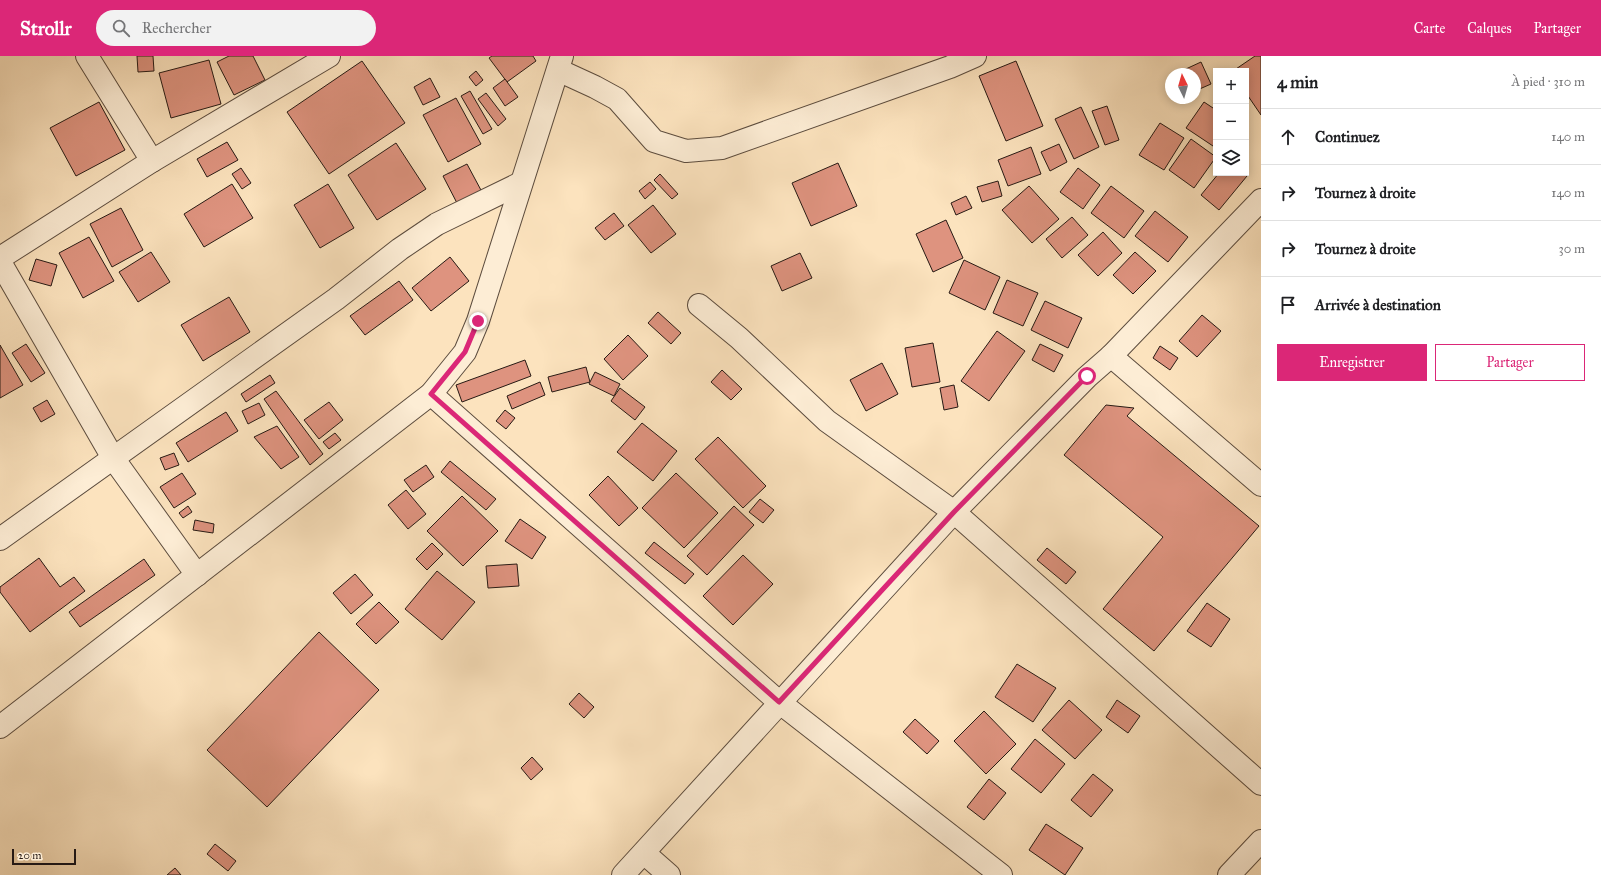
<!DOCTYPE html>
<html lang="fr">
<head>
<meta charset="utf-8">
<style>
	:root { --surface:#fff; --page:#f2f2f2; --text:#202124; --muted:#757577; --line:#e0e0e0; --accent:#db2777 }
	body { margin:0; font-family:"IM FELL Great Primer",serif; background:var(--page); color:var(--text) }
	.controls { position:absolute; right:12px; top:12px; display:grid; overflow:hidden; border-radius:0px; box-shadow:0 2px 10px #0003 }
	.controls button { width:36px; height:36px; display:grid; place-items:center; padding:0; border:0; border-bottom:1px solid var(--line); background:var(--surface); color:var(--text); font:20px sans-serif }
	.compass { position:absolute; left:1165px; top:12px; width:36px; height:36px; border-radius:50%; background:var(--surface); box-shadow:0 2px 10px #0003; rotate:355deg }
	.scale { position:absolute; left:12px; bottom:10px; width:64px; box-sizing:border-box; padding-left:4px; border:2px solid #271a14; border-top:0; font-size:11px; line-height:14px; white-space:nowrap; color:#271a14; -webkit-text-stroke:3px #fdedd5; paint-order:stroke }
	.stop { position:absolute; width:12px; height:12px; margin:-9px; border:3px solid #db2777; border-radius:50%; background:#fff }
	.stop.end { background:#db2777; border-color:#fff; box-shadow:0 1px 4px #0008 }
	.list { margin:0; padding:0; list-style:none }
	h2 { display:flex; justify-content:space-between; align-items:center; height:52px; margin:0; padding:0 16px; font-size:17px }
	h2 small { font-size:13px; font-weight:400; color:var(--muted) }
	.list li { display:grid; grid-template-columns:26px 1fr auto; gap:12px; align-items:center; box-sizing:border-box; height:56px; padding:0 16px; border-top:1px solid var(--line) }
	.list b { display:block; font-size:15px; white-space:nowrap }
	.list em { font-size:13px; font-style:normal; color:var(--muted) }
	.actions { display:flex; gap:8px; padding:12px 16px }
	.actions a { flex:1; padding:9px 0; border:1px solid var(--accent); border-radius:0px; text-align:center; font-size:14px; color:var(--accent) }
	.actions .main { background:var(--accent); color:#fff }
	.icon { flex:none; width:22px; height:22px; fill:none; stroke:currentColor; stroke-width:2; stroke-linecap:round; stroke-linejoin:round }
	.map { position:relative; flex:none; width:1261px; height:819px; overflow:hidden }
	header { display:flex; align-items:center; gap:24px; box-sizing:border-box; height:56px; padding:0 20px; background:var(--accent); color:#fff }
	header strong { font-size:19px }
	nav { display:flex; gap:22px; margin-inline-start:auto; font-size:14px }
	.search { width:280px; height:36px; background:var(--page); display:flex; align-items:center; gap:10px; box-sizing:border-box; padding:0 14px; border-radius:22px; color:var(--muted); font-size:15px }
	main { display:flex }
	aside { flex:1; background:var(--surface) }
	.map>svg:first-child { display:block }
	.building { fill:#de937f; stroke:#271a14 }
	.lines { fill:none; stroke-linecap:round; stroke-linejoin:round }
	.minor-casing { stroke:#5c4c3e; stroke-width:24 }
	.minor { stroke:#fdedd5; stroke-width:22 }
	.route { stroke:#db2777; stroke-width:5 }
</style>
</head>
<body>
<header>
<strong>Strollr</strong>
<div class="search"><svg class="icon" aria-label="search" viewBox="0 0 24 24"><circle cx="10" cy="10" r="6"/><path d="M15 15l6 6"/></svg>Rechercher</div>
<nav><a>Carte</a><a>Calques</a><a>Partager</a></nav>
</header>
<main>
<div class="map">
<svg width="1261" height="819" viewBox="0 0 1261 819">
	<rect width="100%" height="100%" fill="#fce3be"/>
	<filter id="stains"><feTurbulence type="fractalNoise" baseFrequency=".005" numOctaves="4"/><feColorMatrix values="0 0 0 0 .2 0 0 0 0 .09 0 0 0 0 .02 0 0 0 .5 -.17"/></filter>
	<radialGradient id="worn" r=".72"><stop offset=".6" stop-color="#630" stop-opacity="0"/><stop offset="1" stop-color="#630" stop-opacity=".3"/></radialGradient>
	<g class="building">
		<path d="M 137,0 L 153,0 L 154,15 L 138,16 Z"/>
		<path d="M 229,0 L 253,0 L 265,24 L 234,39 L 217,6 Z"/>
		<path d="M 492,0 L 533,0 L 536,5 L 507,26 L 489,2 Z"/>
		<path d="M 1255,0 L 1261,0 L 1261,59 L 1246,37 L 1246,15 L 1233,15 Z"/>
		<path d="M 209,4 L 221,48 L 171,62 L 159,17 Z"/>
		<path d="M 362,5 L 405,67 L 329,118 L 287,56 Z"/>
		<path d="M 1016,5 L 1043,70 L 1006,85 L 979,20 Z"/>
		<path d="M 1201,6 L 1211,28 L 1195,35 L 1195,18 L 1175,18 Z"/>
		<path d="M 476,15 L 483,24 L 476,30 L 469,21 Z"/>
		<path d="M 430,22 L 440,41 L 423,49 L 414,31 Z"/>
		<path d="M 505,23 L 518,41 L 505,50 L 493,32 Z"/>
		<path d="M 470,35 L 492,73 L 483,78 L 461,40 Z"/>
		<path d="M 486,37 L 506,63 L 498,70 L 478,43 Z"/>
		<path d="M 456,42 L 481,88 L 448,106 L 423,59 Z"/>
		<path d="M 99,46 L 125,94 L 76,120 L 50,72 Z"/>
		<path d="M 1204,46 L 1216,54 L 1216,92 L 1186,72 Z"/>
		<path d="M 1107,50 L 1119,84 L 1105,89 L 1092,55 Z"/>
		<path d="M 1081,51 L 1099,91 L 1074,103 L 1055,63 Z"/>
		<path d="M 1160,67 L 1184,82 L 1164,114 L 1139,99 Z"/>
		<path d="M 1191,83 L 1216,101 L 1194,132 L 1169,114 Z"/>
		<path d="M 227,86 L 238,104 L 207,121 L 197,103 Z"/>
		<path d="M 396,87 L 426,133 L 377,164 L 348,119 Z"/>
		<path d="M 1059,88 L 1067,106 L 1050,115 L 1041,96 Z"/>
		<path d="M 1031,91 L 1041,118 L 1008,130 L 998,104 Z"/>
		<path d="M 838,107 L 857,150 L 811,170 L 792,127 Z"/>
		<path d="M 467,108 L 482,136 L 458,149 L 443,120 Z"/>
		<path d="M 241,112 L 251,127 L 242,133 L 232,118 Z"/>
		<path d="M 1078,112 L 1100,129 L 1083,153 L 1060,136 Z"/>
		<path d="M 1219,117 L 1243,117 L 1247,120 L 1219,154 L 1201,139 Z"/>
		<path d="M 660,118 L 678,138 L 672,143 L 654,124 Z"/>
		<path d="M 998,125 L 1002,140 L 982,146 L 977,131 Z"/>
		<path d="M 650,126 L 656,133 L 645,143 L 639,135 Z"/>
		<path d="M 232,128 L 253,162 L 204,191 L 184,158 Z"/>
		<path d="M 328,128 L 354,172 L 320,192 L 294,149 Z"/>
		<path d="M 1029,130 L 1059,163 L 1032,187 L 1002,154 Z"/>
		<path d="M 1111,130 L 1144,155 L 1124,182 L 1091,157 Z"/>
		<path d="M 966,140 L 972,152 L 956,159 L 951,147 Z"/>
		<path d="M 653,149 L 676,178 L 651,197 L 628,169 Z"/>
		<path d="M 121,152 L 143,194 L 112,211 L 90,168 Z"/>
		<path d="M 1155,155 L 1188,181 L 1168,206 L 1135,180 Z"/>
		<path d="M 614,157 L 624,170 L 605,184 L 595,172 Z"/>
		<path d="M 1072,161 L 1088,179 L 1062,202 L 1046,183 Z"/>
		<path d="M 946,164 L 963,202 L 933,216 L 916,178 Z"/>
		<path d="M 1103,176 L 1122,197 L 1098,220 L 1078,199 Z"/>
		<path d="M 89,181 L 114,225 L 83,242 L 59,197 Z"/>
		<path d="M 151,196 L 170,226 L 138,246 L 119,216 Z"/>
		<path d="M 1135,196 L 1156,215 L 1133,238 L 1113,219 Z"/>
		<path d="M 800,197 L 812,222 L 782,235 L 771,210 Z"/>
		<path d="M 450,201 L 469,225 L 431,255 L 412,232 Z"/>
		<path d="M 36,203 L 57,209 L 51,230 L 29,224 Z"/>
		<path d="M 964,204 L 1000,221 L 985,254 L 949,237 Z"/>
		<path d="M 1007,224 L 1038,237 L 1023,270 L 993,257 Z"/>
		<path d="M 399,225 L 413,244 L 365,279 L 350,260 Z"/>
		<path d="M 229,241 L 250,276 L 203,305 L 181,269 Z"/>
		<path d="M 1045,245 L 1082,262 L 1068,292 L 1031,274 Z"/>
		<path d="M 658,256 L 681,277 L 671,288 L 648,267 Z"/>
		<path d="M 1202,259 L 1221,275 L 1197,301 L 1179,285 Z"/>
		<path d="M 997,275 L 1025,295 L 989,345 L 961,325 Z"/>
		<path d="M 628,279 L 648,300 L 623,324 L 604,303 Z"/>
		<path d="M 933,287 L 940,326 L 912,331 L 905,292 Z"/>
		<path d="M 26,288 L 45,317 L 31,326 L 12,297 Z"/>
		<path d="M 1040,288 L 1063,299 L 1054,316 L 1032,304 Z"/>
		<path d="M 0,289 L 23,329 L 0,342 Z"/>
		<path d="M 1160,290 L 1178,302 L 1170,314 L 1153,302 Z"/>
		<path d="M 525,304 L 531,320 L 462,346 L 456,329 Z"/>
		<path d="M 882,307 L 898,338 L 866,355 L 850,324 Z"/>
		<path d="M 586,311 L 590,326 L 552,336 L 548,321 Z"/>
		<path d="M 722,314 L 742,333 L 731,344 L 711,326 Z"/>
		<path d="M 595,316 L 620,328 L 614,340 L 589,328 Z"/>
		<path d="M 270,319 L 275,327 L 246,346 L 241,338 Z"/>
		<path d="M 540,326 L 545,339 L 512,353 L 507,340 Z"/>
		<path d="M 954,329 L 958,351 L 944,354 L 940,332 Z"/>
		<path d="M 620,332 L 645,351 L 635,364 L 611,345 Z"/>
		<path d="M 276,335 L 323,398 L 310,409 L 264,343 Z"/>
		<path d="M 47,344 L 55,358 L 41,366 L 33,352 Z"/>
		<path d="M 329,346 L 343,364 L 319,383 L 304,364 Z"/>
		<path d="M 259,347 L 265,359 L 248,368 L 242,355 Z"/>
		<path d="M 1106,349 L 1134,352 L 1127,360 L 1259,470 L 1154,595 L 1103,553 L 1163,481 L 1064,399 Z"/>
		<path d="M 505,354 L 515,362 L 506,373 L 496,365 Z"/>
		<path d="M 226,356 L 238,375 L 188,406 L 176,387 Z"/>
		<path d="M 642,367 L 677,395 L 653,425 L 617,396 Z"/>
		<path d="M 277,370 L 299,401 L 281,413 L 254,381 Z"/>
		<path d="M 335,377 L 341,384 L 329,393 L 323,386 Z"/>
		<path d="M 718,381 L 766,430 L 743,452 L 695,403 Z"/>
		<path d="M 174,397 L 179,409 L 165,414 L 160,402 Z"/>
		<path d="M 450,405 L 496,443 L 486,454 L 441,416 Z"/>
		<path d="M 426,409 L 434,421 L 413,436 L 404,424 Z"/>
		<path d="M 182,417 L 196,438 L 174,452 L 160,431 Z"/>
		<path d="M 676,417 L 718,457 L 684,492 L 642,452 Z"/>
		<path d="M 608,420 L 638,452 L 619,470 L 589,439 Z"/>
		<path d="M 406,434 L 426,458 L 408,473 L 388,449 Z"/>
		<path d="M 462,440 L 498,475 L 463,510 L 427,475 Z"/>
		<path d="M 760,443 L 774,454 L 763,467 L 749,456 Z"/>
		<path d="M 188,450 L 192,456 L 183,462 L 179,457 Z"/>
		<path d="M 734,450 L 754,469 L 707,519 L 687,500 Z"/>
		<path d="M 520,463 L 546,481 L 532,503 L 505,485 Z"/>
		<path d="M 195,464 L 214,468 L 213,477 L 193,474 Z"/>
		<path d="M 654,486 L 694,518 L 685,528 L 645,497 Z"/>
		<path d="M 432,487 L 443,498 L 427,514 L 416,503 Z"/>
		<path d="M 1047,492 L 1076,516 L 1066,528 L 1037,504 Z"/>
		<path d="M 743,499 L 773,528 L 733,569 L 703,540 Z"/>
		<path d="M 39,502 L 60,531 L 74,521 L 85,535 L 30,576 L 0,536 L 0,531 Z"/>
		<path d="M 144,503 L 155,519 L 80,571 L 69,556 Z"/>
		<path d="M 517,508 L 519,530 L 488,532 L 486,510 Z"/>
		<path d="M 437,515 L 475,546 L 442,584 L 405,553 Z"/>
		<path d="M 355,518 L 373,539 L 351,558 L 333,537 Z"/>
		<path d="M 379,546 L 399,566 L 376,588 L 356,568 Z"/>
		<path d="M 1207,547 L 1230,563 L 1211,591 L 1187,575 Z"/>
		<path d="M 319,576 L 379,634 L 267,751 L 207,694 Z"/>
		<path d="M 1017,608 L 1056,632 L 1033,666 L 995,641 Z"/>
		<path d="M 579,637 L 594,651 L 584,662 L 569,648 Z"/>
		<path d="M 1069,644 L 1102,674 L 1075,703 L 1042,674 Z"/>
		<path d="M 1117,644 L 1140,660 L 1128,677 L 1106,661 Z"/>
		<path d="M 984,655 L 1016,688 L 986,718 L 954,685 Z"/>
		<path d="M 915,663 L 939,685 L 927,698 L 903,676 Z"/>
		<path d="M 1035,683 L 1065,708 L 1041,737 L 1011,713 Z"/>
		<path d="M 532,701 L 543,713 L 531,724 L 521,712 Z"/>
		<path d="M 1093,718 L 1113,734 L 1091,761 L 1071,744 Z"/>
		<path d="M 989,723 L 1006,737 L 984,764 L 967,751 Z"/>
		<path d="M 1046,768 L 1083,792 L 1065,819 L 1029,794 Z"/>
		<path d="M 215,788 L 236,805 L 228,815 L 207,798 Z"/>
		<path d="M 175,812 L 181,819 L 167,819 Z"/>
	</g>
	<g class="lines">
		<g class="minor-casing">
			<g id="minor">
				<path d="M 87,0 L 152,105"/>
				<path d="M 558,14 L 595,31 L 617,43 L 654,85 L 686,95 L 722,92 L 950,11 L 975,0"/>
				<path d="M 0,202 L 152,105 L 329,0"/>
				<path d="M 0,206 L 113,402 L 197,519"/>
				<path d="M 699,249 L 739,282 L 827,365 L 954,456 L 1261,728"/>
				<path d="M 1111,300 L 1261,429"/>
				<path d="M 431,338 L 779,646 L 1001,819"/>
				<path d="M 0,483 L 336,243 L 400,193 L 437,168 L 521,127"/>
				<path d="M 0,671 L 431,338 L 465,296 L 478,265 L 562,0"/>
				<path d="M 644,797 L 669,819"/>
				<path d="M 623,819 L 954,456 L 1087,321 L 1111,300 L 1261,144"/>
				<path d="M 1229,819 L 1261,785"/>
			</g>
		</g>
		<use href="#minor" class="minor"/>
	</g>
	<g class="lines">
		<path class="route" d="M 478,265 L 465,296 L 431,338 L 779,646 L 954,456 L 1087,320"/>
	</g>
	<rect width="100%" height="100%" filter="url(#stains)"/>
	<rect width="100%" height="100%" fill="url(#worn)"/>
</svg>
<div class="controls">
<button>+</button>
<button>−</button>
<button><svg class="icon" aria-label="layers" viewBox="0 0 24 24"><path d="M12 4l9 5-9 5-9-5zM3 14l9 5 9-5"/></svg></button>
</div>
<svg class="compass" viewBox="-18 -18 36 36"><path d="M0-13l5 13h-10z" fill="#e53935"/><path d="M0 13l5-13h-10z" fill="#757577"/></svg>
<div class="scale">20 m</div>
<div class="stop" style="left:1087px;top:320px"></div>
<div class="stop end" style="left:478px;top:265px"></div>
</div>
<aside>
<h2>4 min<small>À pied · 310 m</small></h2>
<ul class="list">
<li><svg class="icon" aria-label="ahead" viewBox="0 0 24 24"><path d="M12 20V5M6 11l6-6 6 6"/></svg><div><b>Continuez</b></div><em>140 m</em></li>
<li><svg class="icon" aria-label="right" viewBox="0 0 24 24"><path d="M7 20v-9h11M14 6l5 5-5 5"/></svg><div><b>Tournez à droite</b></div><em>140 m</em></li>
<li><svg class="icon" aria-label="right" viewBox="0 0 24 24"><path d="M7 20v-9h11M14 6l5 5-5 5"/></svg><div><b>Tournez à droite</b></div><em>30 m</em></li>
<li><svg class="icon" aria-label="arrive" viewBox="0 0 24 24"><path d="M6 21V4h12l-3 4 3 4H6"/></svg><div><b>Arrivée à destination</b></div></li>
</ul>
<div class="actions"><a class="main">Enregistrer</a><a>Partager</a></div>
</aside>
</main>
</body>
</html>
